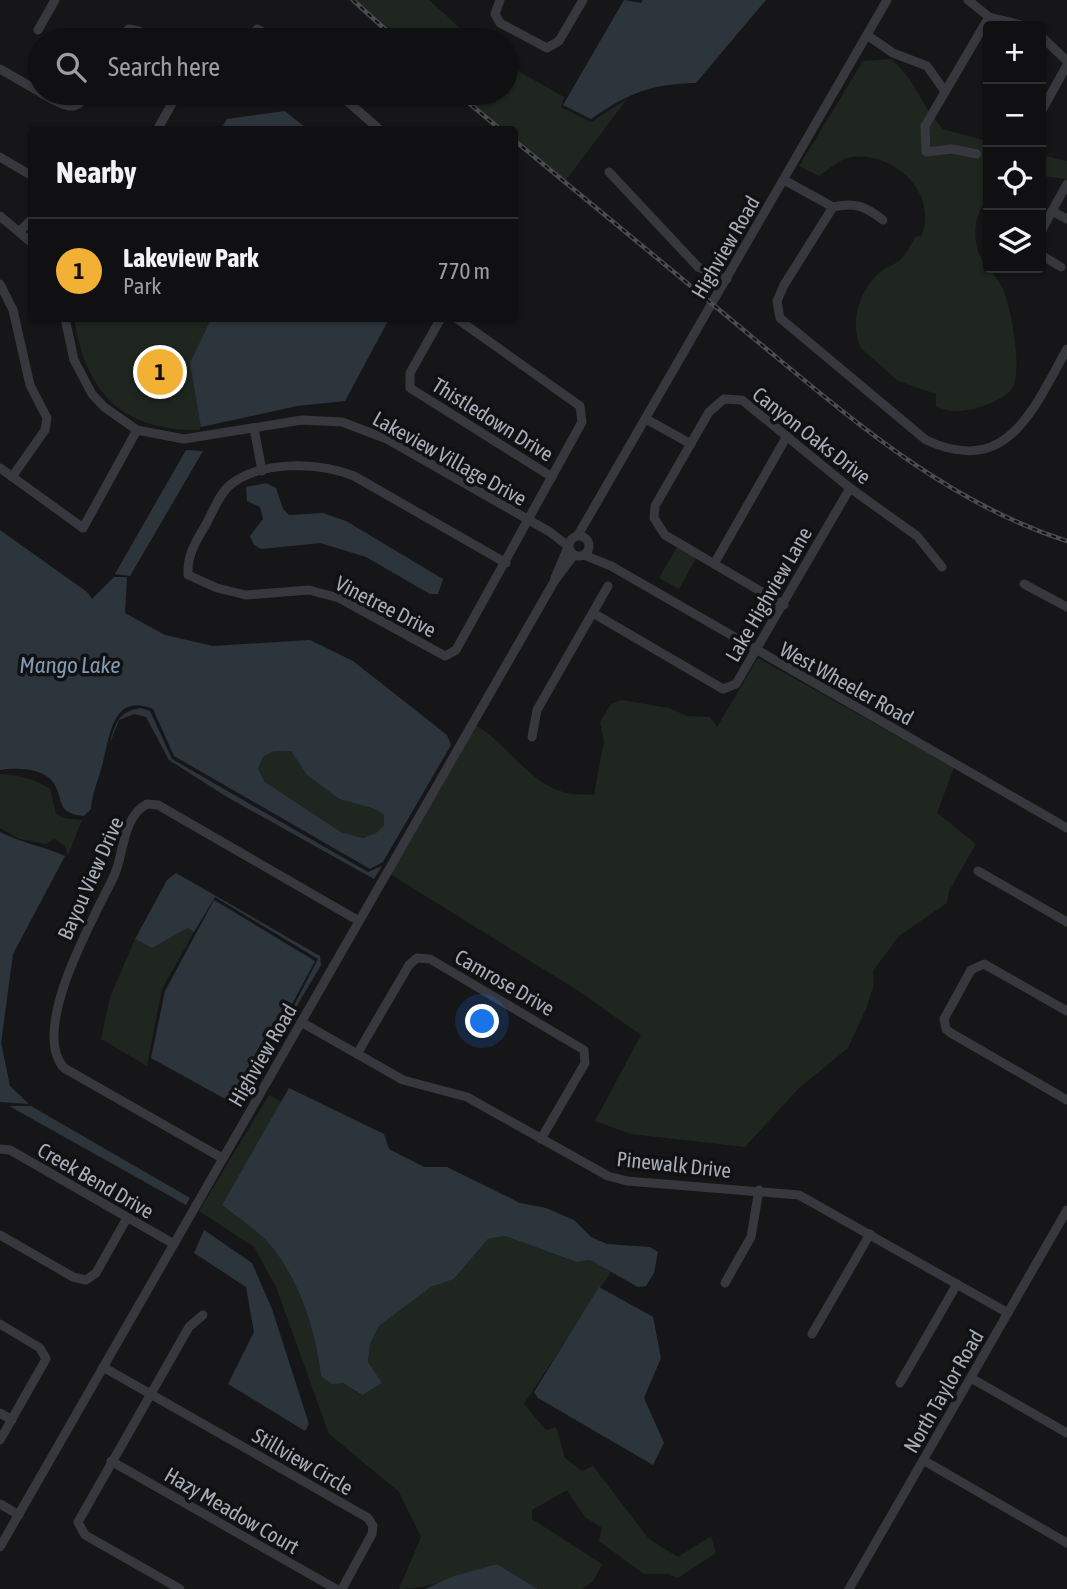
<!DOCTYPE html>
<html lang="en">
<head>
<meta charset="utf-8">
<style>
	:root { --surface:#101012; --page:#1e1e20; --text:#f1f3f6; --muted:#9c9d9f; --line:#303032; --accent:#f2b134 }
	body { margin:0; font-family:"Asap Condensed",sans-serif; background:var(--page); color:var(--text) }
	.controls { position:absolute; right:21px; top:21px; display:grid; overflow:hidden; border-radius:7px; box-shadow:0 2px 5px #0004 }
	.controls button { width:63px; height:63px; display:grid; place-items:center; padding:0; border:0; border-bottom:2px solid var(--line); background:var(--surface); color:var(--text); font:35px sans-serif }
	.you { position:absolute; left:483px; top:1022px; width:24px; height:24px; margin:-18px; border:5px solid #fff; border-radius:50%; background:#1a73e8; box-shadow:0 0 0 10px #1a73e833 }
	.badge { display:grid; place-items:center; width:46px; height:46px; border-radius:50%; background:var(--accent); color:#111; font-size:23px; font-weight:700 }
	.pin { position:absolute; translate:-50% -50%; border:4px solid #fff; box-shadow:0 2px 7px #0006 }
	.list { margin:0; padding:0; list-style:none }
	h2 { display:flex; justify-content:space-between; align-items:center; height:91px; margin:0; padding:0 28px; font-size:30px }
	h2 small { font-size:23px; font-weight:400; color:var(--muted) }
	.list li { display:grid; grid-template-columns:46px 1fr auto; gap:21px; align-items:center; box-sizing:border-box; height:105px; padding:0 28px; border-top:2px solid var(--line) }
	.list b { display:block; font-size:26px; white-space:nowrap }
	.list p { margin:0; font-size:23px; white-space:nowrap; color:var(--muted) }
	.list em { font-size:23px; font-style:normal; color:var(--muted) }
	.icon { flex:none; width:38px; height:38px; fill:none; stroke:currentColor; stroke-width:2; stroke-linecap:round; stroke-linejoin:round }
	.map { position:relative; flex:none; width:1067px; height:1589px; overflow:hidden }
	.search { position:absolute; background:var(--surface); box-shadow:0 2px 5px #0004; left:28px; top:28px; width:490px; height:77px; display:flex; align-items:center; gap:18px; box-sizing:border-box; padding:0 24px; border-radius:38px; color:var(--muted); font-size:26px }
	.panel { position:absolute; background:var(--surface); box-shadow:0 2px 5px #0004; left:28px; top:126px; width:490px; height:196px; border-radius:7px }
	.map>svg:first-child { display:block }
	.green { fill:#1e261f }
	.water { fill:#2c353c; fill-rule:evenodd }
	.lines { fill:none; stroke-linecap:round; stroke-linejoin:round }
	.minor { stroke:#37383d; stroke-width:9 }
	.rail-casing { stroke:#4a4c52; stroke-width:4.5 }
	.rail { stroke:#111113; stroke-width:2; stroke-dasharray:5; stroke-linecap:butt }
	.labels { text-anchor:middle; dominant-baseline:central; stroke-width:7; stroke-linejoin:round; paint-order:stroke }
	.street-label { font-size:21px; fill:#a8adb8; stroke:#111113 }
	.water-label { font-size:23px; font-style:italic; fill:#7f9bb3; stroke:#111113 }
</style>
</head>
<body>
<div class="map">
<svg width="1067" height="1589" viewBox="0 0 1067 1589">
	<rect width="100%" height="100%" fill="#161618"/>
	<g class="green">
		<path d="M 349,0 L 429,0 L 473,40 L 393,40 Z"/>
		<path d="M 892,59 L 909,78 L 929,112 L 921,127 L 923,156 L 951,153 L 980,158 L 981,151 L 953,145 L 929,148 L 928,127 L 933,117 L 943,129 L 983,140 L 988,153 L 988,199 C 975,212 972,235 979,254 C 985,267 997,276 1003,289 C 1011,309 1024,372 1011,390 C 1006,396 991,404 983,406 C 969,411 950,414 936,406 L 936,394 L 898,381 L 861,348 C 849,322 859,292 879,273 C 885,267 896,265 902,258 C 908,252 911,242 917,236 L 921,237 C 939,195 896,152 852,157 C 841,158 828,170 819,176 L 799,166 L 863,61 Z"/>
		<path d="M 506,64 L 564,97 L 561,107 L 591,122 L 627,99 L 563,184 L 515,143 L 514,130 L 499,129 L 455,93 L 506,93 Z"/>
		<path d="M 1041,155 L 1067,161 L 1067,179 L 1041,176 Z"/>
		<path d="M 74,319 L 262,319 L 199,430 C 122,431 86,393 74,319 Z"/>
		<path d="M 677,547 L 696,558 L 679,589 L 659,578 Z"/>
		<path d="M 758,658 L 954,768 L 937,813 L 976,844 L 949,891 L 947,903 L 899,936 L 873,971 L 874,985 L 866,1009 L 848,1048 L 798,1089 L 745,1147 L 631,1134 L 595,1121 L 641,1035 L 577,990 L 390,874 L 475,725 C 508,743 528,784 567,793 C 575,795 586,794 594,795 L 604,741 L 600,722 L 611,704 L 622,700 L 669,708 L 687,716 L 710,717 L 717,727 Z"/>
		<path d="M 274,751 L 291,751 L 307,775 L 339,799 L 375,809 L 384,815 L 384,825 L 376,833 L 363,838 L 341,832 L 265,782 L 258,769 L 263,757 Z"/>
		<path d="M 0,774 C 19,775 34,779 50,789 L 56,814 L 64,818 L 82,820 L 68,855 L 65,846 L 55,839 L 46,844 L 19,839 L 0,828 Z"/>
		<path d="M 188,928 L 194,932 L 162,989 L 147,1066 L 101,1039 L 110,997 L 135,939 L 152,948 Z"/>
		<path d="M 269,1095 L 283,1102 L 222,1205 C 238,1218 259,1231 272,1247 C 300,1282 316,1332 321,1376 L 343,1383 L 361,1395 L 381,1383 L 368,1362 L 370,1344 L 379,1326 L 431,1287 L 454,1279 L 488,1239 L 505,1236 L 575,1262 L 590,1260 L 611,1272 L 524,1404 L 546,1430 L 556,1427 L 565,1458 L 582,1471 L 593,1466 L 649,1539 L 678,1557 L 711,1536 L 716,1553 L 678,1578 L 668,1574 L 644,1574 L 599,1541 L 602,1528 L 585,1517 L 567,1490 L 532,1510 L 532,1519 L 602,1564 L 594,1580 L 582,1589 L 538,1589 L 497,1564 C 464,1573 433,1589 399,1589 L 421,1537 L 399,1492 L 329,1434 L 276,1287 L 254,1247 L 199,1211 Z"/>
	</g>
	<g class="water">
		<path d="M 624,0 L 641,3 L 643,0 L 766,0 L 696,83 C 650,84 629,93 591,119 L 563,105 Z"/>
		<path d="M 285,111 L 307,129 L 221,129 L 227,119 Z"/>
		<path d="M 211,319 L 211,318 L 389,319 L 345,401 L 297,406 L 201,427 L 190,363 Z"/>
		<path d="M 186,450 L 203,451 L 130,576 L 115,574 Z"/>
		<path d="M 266,483 L 276,488 L 283,509 L 289,515 L 323,513 L 346,521 L 443,579 L 438,594 L 430,594 L 366,557 L 320,543 L 261,549 L 254,545 L 250,536 L 263,519 L 260,507 L 247,501 L 246,487 Z"/>
		<path d="M 0,530 L 87,592 L 92,599 L 114,577 L 127,577 L 125,613 L 165,635 L 213,646 L 310,640 L 353,661 L 447,735 L 451,745 L 383,862 L 370,869 L 174,756 L 153,709 C 111,692 110,738 102,766 C 98,781 92,793 91,809 L 84,816 C 54,813 65,799 53,782 C 41,767 16,768 0,770 ZM 274,751 L 291,751 L 307,775 L 339,799 L 375,809 L 384,815 L 384,825 L 376,833 L 363,838 L 341,832 L 265,782 L 258,769 L 263,757 Z"/>
		<path d="M 141,708 L 150,711 L 172,759 L 368,872 L 382,866 L 374,879 L 227,797 L 169,760 L 146,717 L 134,714 L 119,720 L 110,743 C 115,723 119,711 141,708 Z"/>
		<path d="M 0,832 C 21,843 43,846 65,856 L 13,954 L 1,1043 L 10,1086 L 29,1104 L 0,1102 Z"/>
		<path d="M 176,873 L 320,956 L 321,965 L 271,1050 L 318,959 L 215,897 L 194,932 L 188,928 L 152,948 L 135,939 L 167,880 Z"/>
		<path d="M 214,900 L 315,961 L 238,1106 L 151,1058 L 165,991 Z"/>
		<path d="M 289,1088 L 384,1134 L 389,1149 L 424,1167 L 447,1167 L 520,1203 L 546,1208 L 574,1220 L 591,1237 L 607,1244 L 650,1247 L 658,1252 L 654,1273 L 646,1286 L 638,1287 L 590,1260 L 576,1262 L 505,1236 L 488,1239 L 454,1279 L 431,1287 L 379,1326 L 370,1344 L 368,1362 L 382,1383 L 362,1395 L 343,1383 L 332,1384 L 321,1376 C 316,1332 300,1282 272,1247 C 259,1231 238,1218 222,1205 Z"/>
		<path d="M 9,1106 L 31,1106 L 190,1198 L 186,1205 Z"/>
		<path d="M 204,1230 L 252,1263 L 272,1309 L 309,1424 L 305,1431 L 228,1384 L 254,1332 L 246,1287 L 194,1253 Z"/>
		<path d="M 599,1287 L 653,1317 L 661,1358 L 644,1398 L 664,1443 L 653,1465 L 538,1398 L 534,1392 Z"/>
		<path d="M 497,1564 L 538,1589 L 425,1589 L 454,1576 Z"/>
	</g>
	<g class="lines">
		<g class="minor">
			<path d="M 500,0 L 495,14 L 500,23 L 547,48 L 559,41 L 583,0"/>
			<path d="M 968,0 L 989,17 L 1025,26"/>
			<path d="M 257,29 L 277,40"/>
			<path d="M 38,30 L 55,0"/>
			<path d="M 867,35 L 893,53 L 927,66 L 944,90"/>
			<path d="M 1041,36 L 1067,61"/>
			<path d="M 118,40 L 129,29 L 139,31 L 156,40"/>
			<path d="M 0,69 L 40,92"/>
			<path d="M 41,93 C 60,104 75,116 88,93"/>
			<path d="M 338,93 L 380,130"/>
			<path d="M 1041,112 L 1067,65"/>
			<path d="M 157,130 L 178,93"/>
			<path d="M 977,154 L 952,149 L 926,152 L 925,126 L 989,17"/>
			<path d="M 0,157 L 32,176"/>
			<path d="M 609,172 L 698,267 L 727,279"/>
			<path d="M 784,180 L 833,207 C 855,202 865,206 883,220"/>
			<path d="M 833,207 L 784,285 L 777,301 L 780,318 L 926,440 C 1008,478 1033,409 1067,349"/>
			<path d="M 1052,211 L 1067,184"/>
			<path d="M 0,216 L 32,243"/>
			<path d="M 20,231 L 32,219"/>
			<path d="M 1041,232 L 1052,211 L 1067,219"/>
			<path d="M 1041,255 L 1061,267"/>
			<path d="M 0,284 L 13,310 L 30,385 L 47,418 L 45,430 L 12,477"/>
			<path d="M 65,318 L 74,360 L 92,394 L 104,407 L 137,430 L 184,439 L 302,420 L 342,422 L 387,439 L 550,532 L 568,546"/>
			<path d="M 441,318 L 410,373 L 410,388 L 552,477"/>
			<path d="M 456,318 L 580,406 L 582,422 L 456,650 L 445,656 L 339,598 L 309,590 L 246,595 L 217,588 L 188,575 C 187,555 195,543 205,526 C 212,514 219,494 230,485 C 261,460 319,462 354,476 L 506,563"/>
			<path d="M 646,419 L 691,444"/>
			<path d="M 254,428 L 262,471"/>
			<path d="M 0,468 L 83,528 L 137,430"/>
			<path d="M 578,535 L 887,0"/>
			<circle cx="579" cy="546" r="10"/>
			<path d="M 584,555 L 611,566 L 1067,828"/>
			<path d="M 714,564 L 787,436"/>
			<path d="M 555,578 L 568,547"/>
			<path d="M 1024,584 L 1067,607"/>
			<path d="M 784,605 L 665,535 L 654,518 L 655,506 L 709,412 L 724,399 L 742,400 L 850,488 L 917,536 L 942,567"/>
			<path d="M 593,613 L 723,689 L 736,684 L 850,488"/>
			<path d="M 532,737 L 537,710 L 608,586"/>
			<path d="M 978,871 L 1067,922"/>
			<path d="M 1067,1011 L 984,964 L 971,970 L 944,1019 L 946,1029 L 951,1033 L 1067,1100"/>
			<path d="M 301,1022 L 403,1080 L 467,1097 L 608,1176 L 627,1181 L 799,1195 L 1008,1313"/>
			<path d="M 357,1054 L 409,965 L 417,958 L 430,959 L 584,1050 L 585,1063 L 541,1139"/>
			<path d="M 0,1149 L 10,1150 L 174,1244"/>
			<path d="M 222,1158 L 64,1068 C 29,1029 95,916 114,876 C 124,855 122,817 147,804 L 158,805 L 359,921"/>
			<path d="M 0,1235 L 73,1277 L 86,1280 L 96,1273 L 127,1218"/>
			<path d="M 725,1283 L 751,1237 L 759,1190"/>
			<path d="M 0,1324 L 40,1348 L 46,1359 L 0,1440"/>
			<path d="M 812,1334 L 870,1234"/>
			<path d="M 103,1367 L 368,1518 L 373,1526 L 372,1534 L 342,1589"/>
			<path d="M 971,1378 L 1067,1433"/>
			<path d="M 900,1383 L 957,1284"/>
			<path d="M 0,1413 L 12,1420"/>
			<path d="M 923,1460 L 1067,1543"/>
			<path d="M 111,1461 L 336,1589"/>
			<path d="M 0,1504 L 19,1515"/>
			<path d="M 0,1547 L 555,580 L 574,555"/>
			<path d="M 180,1589 L 85,1535 L 78,1522 L 189,1327 L 203,1315"/>
			<path d="M 849,1589 L 1067,1210"/>
		</g>
		<g class="rail-casing">
			<g id="rail">
				<path d="M 353,0 L 397,40"/>
				<path d="M 457,93 L 501,130"/>
				<path d="M 514,140 C 594,206 673,271 752,337 C 849,417 945,502 1067,541"/>
			</g>
		</g>
		<use href="#rail" class="rail"/>
	</g>
	<g class="labels">
		<g class="street-label">
			<text transform="translate(725 247) rotate(-60)">Highview Road</text>
			<text transform="translate(493 419) rotate(32)">Thistledown Drive</text>
			<text transform="translate(812 435) rotate(38)">Canyon Oaks Drive</text>
			<text transform="translate(450 458) rotate(29)">Lakeview Village Drive</text>
			<text transform="translate(768 594) rotate(-60)">Lake Highview Lane</text>
			<text transform="translate(386 606) rotate(27)">Vinetree Drive</text>
			<text transform="translate(847 683) rotate(29)">West Wheeler Road</text>
			<text transform="translate(90 878) rotate(-66)">Bayou View Drive</text>
			<text transform="translate(505 982) rotate(30)">Camrose Drive</text>
			<text transform="translate(262 1055) rotate(-60)">Highview Road</text>
			<text transform="translate(674 1164) rotate(6)">Pinewalk Drive</text>
			<text transform="translate(96 1180) rotate(30)">Creek Bend Drive</text>
			<text transform="translate(943 1391) rotate(-60)">North Taylor Road</text>
			<text transform="translate(303 1461) rotate(30)">Stillview Circle</text>
			<text transform="translate(232 1510) rotate(30)">Hazy Meadow Court</text>
		</g>
		<g class="water-label">
			<text x="70" y="665">Mango Lake</text>
		</g>
	</g>
</svg>
<div class="controls">
<button>+</button>
<button>−</button>
<button><svg class="icon" aria-label="locate" viewBox="0 0 24 24"><circle cx="12" cy="12" r="6"/><path d="M12 2v4M12 18v4M2 12h4M18 12h4"/></svg></button>
<button><svg class="icon" aria-label="layers" viewBox="0 0 24 24"><path d="M12 4l9 5-9 5-9-5zM3 14l9 5 9-5"/></svg></button>
</div>
<div class="you"></div>
<div class="pin badge" style="left:160px;top:372px">1</div>
<div class="search"><svg class="icon" aria-label="search" viewBox="0 0 24 24"><circle cx="10" cy="10" r="6"/><path d="M15 15l6 6"/></svg>Search here</div>
<section class="panel">
<h2>Nearby<small></small></h2>
<ul class="list">
<li><span class="badge">1</span><div><b>Lakeview Park</b><p>Park</p></div><em>770 m</em></li>
</ul>
</section>
</div>
</body>
</html>
